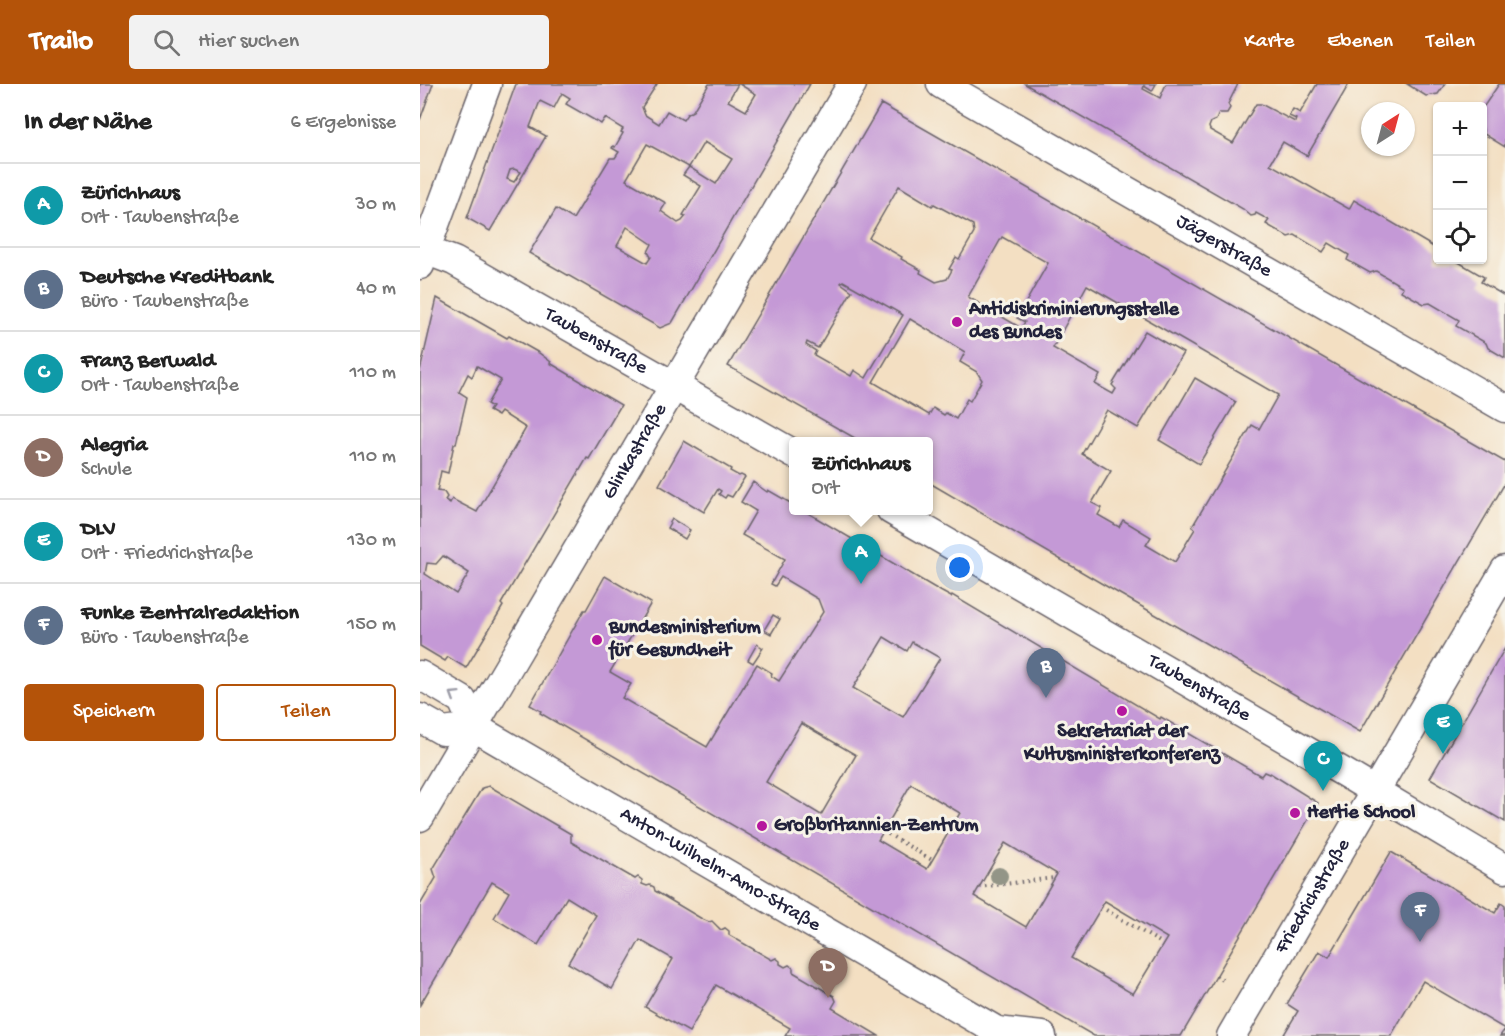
<!DOCTYPE html>
<html lang="de">
<head>
<meta charset="utf-8">
<style>
	:root { --surface:#fff; --page:#f2f2f2; --text:#222; --muted:#767676; --line:#e0e0e0; --accent:#b45309 }
	body { margin:0; font-family:"Gochi Hand",sans-serif; background:var(--page); color:var(--text) }
	.controls { position:absolute; right:18px; top:18px; display:grid; overflow:hidden; border-radius:6px; box-shadow:0 2px 4px #0004 }
	.controls button { width:54px; height:54px; display:grid; place-items:center; padding:0; border:0; border-bottom:2px solid var(--line); background:var(--surface); color:var(--text); font:30px sans-serif }
	.compass { position:absolute; left:941px; top:18px; width:54px; height:54px; border-radius:50%; background:var(--surface); box-shadow:0 2px 4px #0004; rotate:36deg }
	.you { position:absolute; left:540px; top:484px; width:21px; height:21px; margin:-15px; border:4px solid #fff; border-radius:50%; background:#1a73e8; box-shadow:0 0 0 9px #1a73e833 }
	.badge { display:grid; place-items:center; width:39px; height:39px; border-radius:50%; background:var(--accent); color:#fff; font-size:20px; font-weight:700 }
	.pin { position:absolute; translate:-50% -50px; filter:drop-shadow(0 2px 3px #0008) }
	.pin::after { content:''; position:absolute; top:32px; width:21px; height:18px; background:inherit; clip-path:polygon(0 0,100% 0,50% 100%) }
	.popup { position:absolute; left:369px; top:353px; width:144px; height:78px; box-sizing:border-box; display:grid; place-content:center; border-radius:6px; background:var(--surface); filter:drop-shadow(0 2px 4px #0005); font-size:20px; white-space:nowrap; color:var(--muted) }
	.popup b { font-size:22px; color:var(--text) }
	.popup::after { content:''; position:absolute; left:50%; top:100%; margin-left:-12px; border:12px solid transparent; border-top-color:var(--surface) }
	.list { margin:0; padding:0; list-style:none }
	h2 { display:flex; justify-content:space-between; align-items:center; height:78px; margin:0; padding:0 24px; font-size:26px }
	h2 small { font-size:20px; font-weight:400; color:var(--muted) }
	.list li { display:grid; grid-template-columns:39px 1fr auto; gap:18px; align-items:center; box-sizing:border-box; height:84px; padding:0 24px; border-top:2px solid var(--line) }
	.list b { display:block; font-size:22px; white-space:nowrap }
	.list p { margin:0; font-size:20px; white-space:nowrap; color:var(--muted) }
	.list em { font-size:20px; font-style:normal; color:var(--muted) }
	.actions { display:flex; gap:12px; padding:18px 24px }
	.actions a { flex:1; padding:14px 0; border:2px solid var(--accent); border-radius:6px; text-align:center; font-size:21px; color:var(--accent) }
	.actions .main { background:var(--accent); color:#fff }
	.icon { flex:none; width:33px; height:33px; fill:none; stroke:currentColor; stroke-width:2; stroke-linecap:round; stroke-linejoin:round }
	.map { position:relative; flex:none; width:1085px; height:952px; overflow:hidden }
	header { display:flex; align-items:center; gap:36px; box-sizing:border-box; height:84px; padding:0 30px; background:var(--accent); color:#fff }
	header strong { font-size:28px }
	nav { display:flex; gap:33px; margin-inline-start:auto; font-size:21px }
	.search { width:420px; height:54px; background:var(--page); display:flex; align-items:center; gap:15px; box-sizing:border-box; padding:0 21px; border-radius:6px; color:var(--muted); font-size:22px }
	main { display:flex }
	aside { flex:1; background:var(--surface) }
	.map>svg:first-child { display:block }
	.building { fill:#c499d6; fill-rule:evenodd }
	.lines { fill:none; stroke-linecap:round; stroke-linejoin:round }
	.minor-casing { stroke:#6b646a; stroke-width:31 }
	.path { stroke:#6b646a; stroke-width:4; stroke-dasharray:1.5 4.5; stroke-linecap:butt }
	.minor { stroke:#fff; stroke-width:28 }
	.tree { fill:#939587 }
	.oneway { stroke:#9c9ca7 }
	.poi-dot { fill:#b5179e; stroke:#f7f3e8; stroke-width:2 }
	.labels { text-anchor:middle; dominant-baseline:central; stroke-width:6; stroke-linejoin:round; paint-order:stroke }
	.street-label { font-size:20px; fill:#22223b; stroke:#f7f3e8 }
	.poi-label { font-size:20px; font-weight:bold; fill:#22223b; stroke:#f7f3e8; text-anchor:start }
</style>
</head>
<body>
<header>
<strong>Trailo</strong>
<div class="search"><svg class="icon" aria-label="search" viewBox="0 0 24 24"><circle cx="10" cy="10" r="6"/><path d="M15 15l6 6"/></svg>Hier suchen</div>
<nav><a>Karte</a><a>Ebenen</a><a>Teilen</a></nav>
</header>
<main>
<aside>
<h2>In der Nähe<small>6 Ergebnisse</small></h2>
<ul class="list">
<li><span class="badge" style="background:#0f9aa8">A</span><div><b>Zürichhaus</b><p>Ort · Taubenstraße</p></div><em>30 m</em></li>
<li><span class="badge" style="background:#5c6f8a">B</span><div><b>Deutsche Kreditbank</b><p>Büro · Taubenstraße</p></div><em>40 m</em></li>
<li><span class="badge" style="background:#0f9aa8">C</span><div><b>Franz Berwald</b><p>Ort · Taubenstraße</p></div><em>110 m</em></li>
<li><span class="badge" style="background:#8d6e63">D</span><div><b>Alegria</b><p>Schule</p></div><em>110 m</em></li>
<li><span class="badge" style="background:#0f9aa8">E</span><div><b>DLV</b><p>Ort · Friedrichstraße</p></div><em>130 m</em></li>
<li><span class="badge" style="background:#5c6f8a">F</span><div><b>Funke Zentralredaktion</b><p>Büro · Taubenstraße</p></div><em>150 m</em></li>
</ul>
<div class="actions"><a class="main">Speichern</a><a>Teilen</a></div>
</aside>
<div class="map">
<svg width="1085" height="952" viewBox="0 0 1085 952">
	<rect width="100%" height="100%" fill="#f7f3e8"/>
	<filter id="ink" filterUnits="userSpaceOnUse"><feTurbulence type="fractalNoise" baseFrequency=".0167" numOctaves="2"/><feDisplacementMap in="SourceGraphic" scale="12" xChannelSelector="R" yChannelSelector="G"/><feConvolveMatrix kernelMatrix="1 2 1 2 8 2 1 2 1" color-interpolation-filters="sRGB"/></filter>
	<filter id="wash" filterUnits="userSpaceOnUse"><feTurbulence type="fractalNoise" baseFrequency=".008" numOctaves="4" result="noise"/><feDisplacementMap in="SourceGraphic" scale="24" xChannelSelector="R" yChannelSelector="G"/><feGaussianBlur stdDeviation="1.35" result="paint"/><feColorMatrix in="noise" values="0 0 0 0 0 0 0 0 0 0 0 0 0 0 0 0 0 1.4 0 .05"/><feComposite in="paint" operator="in"/></filter>
	<g filter="url(#wash)">
		<rect width="100%" height="100%" fill="#f3dfc2"/>
		<g id="blocks">
			<g class="building">
				<path d="M 0,0 L 13,0 L 0,36 Z"/>
				<path d="M 96,0 L 237,0 L 222,23 L 225,31 L 239,40 L 247,27 L 263,36 L 267,30 L 273,27 L 289,0 L 318,0 L 308,17 L 326,27 L 336,10 L 319,0 L 390,0 L 252,239 L 240,244 L 109,169 L 136,125 L 153,135 L 190,74 L 195,74 L 199,68 L 192,64 L 193,62 L 195,63 L 203,49 L 201,48 L 203,45 L 185,34 L 181,40 L 146,20 L 150,14 L 142,9 L 134,24 L 120,17 L 110,43 L 126,52 L 70,147 L 47,134 ZM 284,58 L 312,75 L 296,100 L 269,83 ZM 227,60 L 269,83 L 263,91 L 281,102 L 263,131 L 266,132 L 262,137 L 258,139 L 241,127 L 246,119 L 206,96 ZM 94,85 L 101,88 L 94,98 L 87,95 L 90,86 ZM 207,143 L 232,160 L 228,168 L 231,173 L 227,179 L 197,162 Z"/>
				<path d="M 605,0 L 736,0 L 732,7 L 724,2 L 723,5 L 740,14 L 746,0 L 818,0 L 808,20 L 810,24 L 807,29 L 799,29 L 796,36 L 791,38 L 789,43 L 790,46 L 813,59 L 836,20 L 841,20 L 875,38 L 876,35 L 869,32 L 873,25 L 880,29 L 897,0 L 929,0 L 887,72 L 863,58 L 850,80 L 929,125 L 934,116 L 1017,165 L 1017,176 L 1035,176 L 1064,193 L 1061,198 L 1085,212 L 1085,274 L 1068,264 L 1066,259 L 1036,242 L 1039,236 L 1010,219 L 1004,220 L 981,207 L 983,203 L 956,187 L 950,189 L 927,176 L 929,171 L 909,159 L 903,168 L 875,151 L 868,153 L 846,140 L 849,136 L 836,129 L 835,131 L 831,132 L 823,125 Z"/>
				<path d="M 987,0 L 1025,0 L 1018,10 L 1006,12 Z"/>
				<path d="M 1079,0 L 1085,0 L 1085,63 L 1064,50 L 1062,42 L 1062,25 Z"/>
				<path d="M 461,20 L 1085,378 L 1085,399 L 940,648 L 698,509 L 508,398 L 508,357 L 440,357 L 308,282 ZM 479,102 L 512,122 L 514,120 L 553,141 L 554,149 L 539,175 L 536,173 L 529,185 L 532,186 L 527,195 L 516,198 L 500,189 L 501,186 L 481,175 L 482,173 L 449,154 ZM 582,153 L 628,179 L 597,234 L 605,238 L 601,244 L 548,213 ZM 423,197 L 483,231 L 446,294 L 434,286 L 431,292 L 394,271 L 396,267 L 386,261 L 387,258 L 398,264 L 432,207 L 421,199 ZM 667,201 L 858,311 L 839,345 L 832,341 L 772,443 L 775,445 L 755,478 L 726,461 L 731,453 L 703,436 L 699,443 L 678,431 L 682,424 L 672,419 L 691,387 L 662,370 L 687,326 L 718,344 L 763,269 L 725,247 L 692,301 L 696,305 L 693,310 L 675,300 L 680,291 L 633,264 ZM 490,235 L 545,268 L 540,278 L 557,288 L 562,296 L 550,317 L 547,315 L 536,335 L 526,329 L 524,331 L 513,324 L 509,331 L 453,298 Z"/>
				<path d="M 17,214 L 87,254 L 89,252 L 119,269 L 131,278 L 130,279 L 201,321 L 169,375 L 167,374 L 81,520 L 83,522 L 46,584 L 28,573 L 25,577 L 0,562 L 0,287 ZM 57,282 L 81,296 L 67,320 L 72,323 L 69,327 L 78,332 L 81,328 L 106,344 L 57,428 L 32,415 L 30,419 L 25,416 L 27,413 L 24,408 L 17,407 L 21,387 L 28,389 L 34,360 L 36,360 L 47,313 L 39,308 L 48,290 L 52,293 ZM 23,472 L 49,489 L 36,510 L 5,490 L 7,479 L 16,480 Z"/>
				<path d="M 775,294 L 816,318 L 779,380 L 739,356 Z"/>
				<path d="M 264,357 L 311,385 L 310,387 L 319,392 L 321,391 L 325,393 L 312,413 L 307,411 L 305,414 L 299,410 L 301,407 L 298,405 L 284,428 L 239,401 Z"/>
				<path d="M 333,398 L 347,408 L 348,406 L 374,421 L 374,426 L 383,426 L 522,508 L 531,513 L 532,511 L 740,635 L 741,633 L 841,692 L 844,688 L 849,690 L 850,689 L 898,719 L 761,952 L 674,952 L 120,629 L 121,627 L 110,621 L 164,526 L 166,526 L 185,492 L 231,519 L 190,588 L 211,600 L 202,614 L 287,663 L 337,580 L 352,589 L 351,592 L 359,597 L 403,528 L 398,515 L 361,493 L 355,502 L 351,500 L 365,475 L 322,451 L 336,427 L 321,418 ZM 464,553 L 487,567 L 492,558 L 520,574 L 483,633 L 433,604 ZM 381,639 L 436,671 L 401,731 L 346,698 ZM 491,700 L 540,729 L 507,785 L 458,756 ZM 585,759 L 637,790 L 606,843 L 554,812 ZM 685,817 L 747,854 L 713,910 L 651,874 Z"/>
				<path d="M 252,435 L 270,446 L 265,455 L 247,444 Z"/>
				<path d="M 353,531 L 360,535 L 351,550 L 344,546 Z"/>
				<path d="M 337,560 L 343,564 L 333,579 L 328,576 Z"/>
				<path d="M 1085,564 L 1085,738 L 1010,694 Z"/>
				<path d="M 69,702 L 151,750 L 151,758 L 215,795 L 218,793 L 222,796 L 222,800 L 227,802 L 230,801 L 234,803 L 235,807 L 282,835 L 289,838 L 292,837 L 301,846 L 305,844 L 309,847 L 309,851 L 352,876 L 356,874 L 360,877 L 360,880 L 365,883 L 369,881 L 373,884 L 373,888 L 414,912 L 416,917 L 412,924 L 459,952 L 365,952 L 370,944 L 296,901 L 269,948 L 225,923 L 253,875 L 220,856 L 192,905 L 148,879 L 176,831 L 147,813 L 118,861 L 74,834 L 89,808 L 72,798 L 0,921 L 0,821 L 16,794 L 13,785 L 62,704 Z"/>
				<path d="M 971,768 L 1075,829 L 1081,819 L 1085,822 L 1085,952 L 1080,952 L 1085,945 L 1003,897 L 971,952 L 863,952 L 878,927 L 867,920 L 899,867 L 909,873 Z"/>
			</g>
		</g>
	</g>
	<g filter="url(#ink)">
		<use href="#blocks" fill-opacity="0" stroke="#6b646a" stroke-width="1.5"/>
		<g class="lines">
			<g class="minor-casing">
				<g id="minor">
					<path id="s1" d="M 521,0 L 1085,324"/>
					<path id="s2" d="M 5,166 L 34,177 L 374,370"/>
					<path d="M 0,181 L 67,0"/>
					<path id="s3" d="M 471,426 L 923,688 L 1085,785"/>
					<path id="s4" d="M 0,591 L 42,616 L 54,643 L 577,947 L 581,952"/>
					<path d="M 0,634 L 23,647 L 54,643"/>
					<path id="s5" d="M 0,733 L 432,0"/>
					<path d="M 577,947 L 622,952"/>
					<path id="s6" d="M 811,952 L 1085,486"/>
				</g>
			</g>
			<g class="path">
				<path d="M 463,747 L 512,776"/>
				<path d="M 559,803 L 634,794"/>
				<path d="M 681,823 L 743,860"/>
				<path d="M 796,892 L 803,896"/>
			</g>
			<use href="#minor" class="minor"/>
		</g>
		<circle class="tree" cx="579" cy="792" r="9"/>
		<defs><path id="oneway-chevron" d="M-2-3.5L2.5 0L-2 3.5" fill="none" stroke-width="1.6" stroke-linecap="round" stroke-linejoin="round" transform="scale(1.5)"/></defs>
		<use class="oneway" href="#oneway-chevron" transform="translate(34 611) rotate(-148)"/>
	</g>
	<g class="poi-dot">
		<circle cx="537" cy="238" r="6"/>
		<circle cx="177" cy="556" r="6"/>
		<circle cx="702" cy="627" r="6"/>
		<circle cx="875" cy="729" r="6"/>
		<circle cx="342" cy="742" r="6"/>
	</g>
	<g class="labels">
		<g class="street-label">
			<text stroke="none"><textPath href="#s1" startOffset="326">Jägerstraße</textPath></text>
			<text stroke="none"><textPath href="#s2" startOffset="194">Taubenstraße</textPath></text>
			<text stroke="none"><textPath href="#s5" startOffset="424">Glinkastraße</textPath></text>
			<text stroke="none"><textPath href="#s3" startOffset="356">Taubenstraße</textPath></text>
			<text stroke="none"><textPath href="#s4" startOffset="363">Anton-Wilhelm-Amo-Straße</textPath></text>
			<text stroke="none"><textPath href="#s6" startOffset="162">Friedrichstraße</textPath></text>
		</g>
		<g class="poi-label">
			<text x="549" y="226">Antidiskriminierungsstelle<tspan x="549" dy="23">des Bundes</tspan></text>
			<text x="189" y="544">Bundesministerium<tspan x="189" dy="23">für Gesundheit</tspan></text>
			<text x="702" y="648" text-anchor="middle">Sekretariat der<tspan x="702" dy="23">Kultusministerkonferenz</tspan></text>
			<text x="887" y="729">Hertie School</text>
			<text x="354" y="742">Großbritannien-Zentrum</text>
		</g>
	</g>
</svg>
<div class="controls">
<button>+</button>
<button>−</button>
<button><svg class="icon" aria-label="locate" viewBox="0 0 24 24"><circle cx="12" cy="12" r="6"/><path d="M12 2v4M12 18v4M2 12h4M18 12h4"/></svg></button>
</div>
<svg class="compass" viewBox="-18 -18 36 36"><path d="M0-13l5 13h-10z" fill="#e53935"/><path d="M0 13l5-13h-10z" fill="#767676"/></svg>
<div class="you"></div>
<div class="pin badge" style="left:441px;top:500px;background:#0f9aa8">A</div>
<div class="popup"><b>Zürichhaus</b>Ort</div>
<div class="pin badge" style="left:626px;top:614px;background:#5c6f8a">B</div>
<div class="pin badge" style="left:903px;top:707px;background:#0f9aa8">C</div>
<div class="pin badge" style="left:408px;top:914px;background:#8d6e63">D</div>
<div class="pin badge" style="left:1023px;top:670px;background:#0f9aa8">E</div>
<div class="pin badge" style="left:1000px;top:858px;background:#5c6f8a">F</div>
</div>
</main>
</body>
</html>
